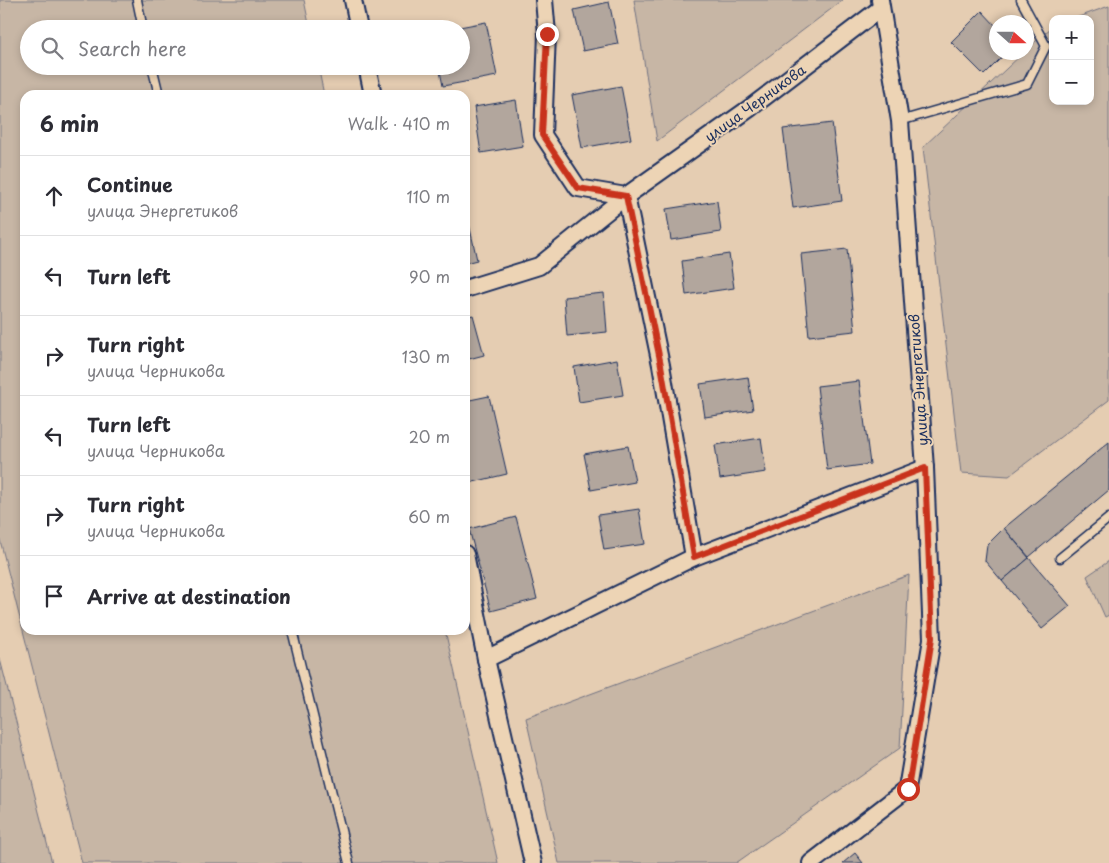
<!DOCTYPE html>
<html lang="en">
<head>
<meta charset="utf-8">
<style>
	:root { --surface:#fff; --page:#f2f2f3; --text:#2b2b33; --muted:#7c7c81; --line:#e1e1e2 }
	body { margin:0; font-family:"Playpen Sans",sans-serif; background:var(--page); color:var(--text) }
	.controls { position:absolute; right:15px; top:15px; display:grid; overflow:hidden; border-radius:10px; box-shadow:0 2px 8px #0003 }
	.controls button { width:45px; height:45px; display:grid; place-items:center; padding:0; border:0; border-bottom:1px solid var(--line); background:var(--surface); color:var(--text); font:25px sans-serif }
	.compass { position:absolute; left:989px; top:15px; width:45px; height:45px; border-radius:50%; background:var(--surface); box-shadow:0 2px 8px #0003; rotate:111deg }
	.stop { position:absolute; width:15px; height:15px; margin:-11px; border:4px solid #c8321e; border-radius:50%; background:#fff }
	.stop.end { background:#c8321e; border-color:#fff; box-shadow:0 1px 5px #0008 }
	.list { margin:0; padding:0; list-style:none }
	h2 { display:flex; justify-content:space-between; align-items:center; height:65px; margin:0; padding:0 20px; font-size:21px }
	h2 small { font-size:16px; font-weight:400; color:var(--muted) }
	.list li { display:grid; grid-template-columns:32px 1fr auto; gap:15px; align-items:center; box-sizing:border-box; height:80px; padding:0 20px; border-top:1px solid var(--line) }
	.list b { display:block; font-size:19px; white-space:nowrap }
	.list p { margin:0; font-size:16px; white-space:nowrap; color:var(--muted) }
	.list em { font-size:16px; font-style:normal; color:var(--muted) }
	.icon { flex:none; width:28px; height:28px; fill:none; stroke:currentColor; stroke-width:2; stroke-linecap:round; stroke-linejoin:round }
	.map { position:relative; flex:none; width:1109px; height:863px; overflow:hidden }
	.search { position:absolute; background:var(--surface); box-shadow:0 2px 8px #0003; left:20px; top:20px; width:450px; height:55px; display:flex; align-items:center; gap:12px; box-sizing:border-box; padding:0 18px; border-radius:28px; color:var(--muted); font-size:19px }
	.panel { position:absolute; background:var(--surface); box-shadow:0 2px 8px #0003; left:20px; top:90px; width:450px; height:545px; border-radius:15px }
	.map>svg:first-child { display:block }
	.green { fill:#c7b6a5; stroke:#717282 }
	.building { fill:#b2a69d; stroke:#1b2f5e }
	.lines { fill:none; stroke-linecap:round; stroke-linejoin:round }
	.lane-casing { stroke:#1b2f5e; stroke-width:11 }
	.street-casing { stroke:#1b2f5e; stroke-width:20 }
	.lane { stroke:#edd4b5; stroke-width:8 }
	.street { stroke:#edd4b5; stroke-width:16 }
	.route { stroke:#c8321e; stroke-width:6 }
	.labels { text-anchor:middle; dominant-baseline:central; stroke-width:4; stroke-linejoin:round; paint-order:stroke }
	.street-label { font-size:14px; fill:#1b2f5e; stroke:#edd4b5 }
</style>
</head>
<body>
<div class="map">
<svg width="1109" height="863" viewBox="0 0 1109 863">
	<rect width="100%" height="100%" fill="#e5cdb2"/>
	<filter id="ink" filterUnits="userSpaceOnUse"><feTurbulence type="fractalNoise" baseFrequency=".02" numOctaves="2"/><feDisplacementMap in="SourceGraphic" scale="10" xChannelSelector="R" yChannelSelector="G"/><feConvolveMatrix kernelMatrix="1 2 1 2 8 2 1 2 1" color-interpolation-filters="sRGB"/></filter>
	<g filter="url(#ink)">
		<g class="green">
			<path d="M 0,0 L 304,0 L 310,29 L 29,29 L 29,66 L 318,66 L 324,95 L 25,95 L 25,630 L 445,630 L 498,863 L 82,863 L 0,540 Z"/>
			<path d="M 634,0 L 843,0 L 657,141 Z"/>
			<path d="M 1109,6 L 1109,400 L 1009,476 L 961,473 L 923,147 L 1023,53 L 1026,52 L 1027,49 L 1053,26 L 1053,101 L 1090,101 L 1090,19 L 1073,19 Z"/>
			<path d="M 1109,561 L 1109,615 L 1105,617 L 1087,576 Z"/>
			<path d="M 909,575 L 900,748 L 736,863 L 559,863 L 526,718 Z"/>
			<path d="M 0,659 L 52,863 L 0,863 Z"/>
		</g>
		<g class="building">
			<path d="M 609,2 L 618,44 L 583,51 L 574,10 Z"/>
			<path d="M 982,11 L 996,26 L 996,52 L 1007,52 L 984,75 L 951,42 Z"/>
			<path d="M 486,22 L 497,76 L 443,86 L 439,66 L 461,66 L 461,29 L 449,29 Z"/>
			<path d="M 621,86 L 631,139 L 582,148 L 572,95 Z"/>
			<path d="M 516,100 L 523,146 L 481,153 L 474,107 Z"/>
			<path d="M 832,123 L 842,201 L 793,208 L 783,129 Z"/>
			<path d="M 717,201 L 721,232 L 671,240 L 666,209 Z"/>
			<path d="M 465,206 L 477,260 L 465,263 Z"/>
			<path d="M 847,249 L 855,331 L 809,336 L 801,254 Z"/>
			<path d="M 729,254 L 734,288 L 686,295 L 682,261 Z"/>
			<path d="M 604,293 L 607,332 L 567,336 L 564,297 Z"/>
			<path d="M 473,315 L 484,355 L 465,360 L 465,317 Z"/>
			<path d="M 617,359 L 623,395 L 579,402 L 574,367 Z"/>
			<path d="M 748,377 L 753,410 L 705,417 L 700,384 Z"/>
			<path d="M 859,381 L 870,464 L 827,470 L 817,386 Z"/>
			<path d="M 489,396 L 507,474 L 465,484 L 465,401 Z"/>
			<path d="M 761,438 L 766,472 L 720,479 L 715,445 Z"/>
			<path d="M 1109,442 L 1109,490 L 1029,557 L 1004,528 Z"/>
			<path d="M 628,446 L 635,482 L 591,490 L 584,454 Z"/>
			<path d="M 639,509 L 645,544 L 604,550 L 598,515 Z"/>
			<path d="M 516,517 L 537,599 L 491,611 L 469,529 Z"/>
			<path d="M 1004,528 L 1029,558 L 1002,581 L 985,561 L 987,545 Z"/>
			<path d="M 1029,558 L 1070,606 L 1042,629 L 1002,581 Z"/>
			<path d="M 855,853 L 863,863 L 843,863 Z"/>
		</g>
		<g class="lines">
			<g class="lane-casing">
				<g id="lane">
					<path d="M 137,0 L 143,29"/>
					<path d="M 152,66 L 159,95"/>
					<path d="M 900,121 L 1027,84 L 1046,46 L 1021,0"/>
					<path d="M 1060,558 L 1109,518"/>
					<path d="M 292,630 L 349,863"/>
				</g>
			</g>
			<g class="street-casing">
				<g id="street">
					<path d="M 353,0 L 359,29"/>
					<path d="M 544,0 L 547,34 L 543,135 L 578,188 L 626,196 L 661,365 L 694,557"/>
					<path d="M 367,66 L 373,95"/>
					<path d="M 465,289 L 539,266 L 626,196 L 750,108 L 881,8"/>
					<path d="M 465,554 L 486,659 L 533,863"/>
					<path d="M 486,659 L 694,557 L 925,468"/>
					<path d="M 811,863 L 907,789 L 932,639 L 925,468 L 900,121 L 880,0"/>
				</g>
			</g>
			<use href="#lane" class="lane"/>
			<use href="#street" class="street"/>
		</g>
	</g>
	<g class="lines" filter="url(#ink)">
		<path class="route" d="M 547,34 L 542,135 L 578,188 L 626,196 L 661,365 L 694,557 L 925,468 L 932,638 L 908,789"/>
	</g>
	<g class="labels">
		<g class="street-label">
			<text transform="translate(755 103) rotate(-36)">улица Черникова</text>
			<text transform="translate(918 380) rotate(-94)">улица Энергетиков</text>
		</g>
	</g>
</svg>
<div class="controls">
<button>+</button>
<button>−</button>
</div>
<svg class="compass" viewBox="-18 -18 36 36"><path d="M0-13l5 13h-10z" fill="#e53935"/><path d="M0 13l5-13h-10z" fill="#7c7c81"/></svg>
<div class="stop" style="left:908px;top:789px"></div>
<div class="stop end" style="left:547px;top:34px"></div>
<div class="search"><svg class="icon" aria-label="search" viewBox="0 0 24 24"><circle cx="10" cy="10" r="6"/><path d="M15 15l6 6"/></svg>Search here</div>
<section class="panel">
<h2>6 min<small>Walk · 410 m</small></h2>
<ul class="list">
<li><svg class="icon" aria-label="ahead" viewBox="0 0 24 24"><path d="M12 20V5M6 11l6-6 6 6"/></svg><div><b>Continue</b><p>улица Энергетиков</p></div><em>110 m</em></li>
<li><svg class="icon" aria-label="left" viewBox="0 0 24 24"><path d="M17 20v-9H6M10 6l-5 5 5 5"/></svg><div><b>Turn left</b></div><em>90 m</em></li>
<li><svg class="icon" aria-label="right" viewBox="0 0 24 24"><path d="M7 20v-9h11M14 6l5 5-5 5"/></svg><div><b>Turn right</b><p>улица Черникова</p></div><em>130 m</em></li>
<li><svg class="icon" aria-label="left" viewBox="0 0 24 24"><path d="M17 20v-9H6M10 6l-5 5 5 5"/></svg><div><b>Turn left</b><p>улица Черникова</p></div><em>20 m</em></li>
<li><svg class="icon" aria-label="right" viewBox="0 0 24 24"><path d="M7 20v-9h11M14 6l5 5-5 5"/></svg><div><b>Turn right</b><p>улица Черникова</p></div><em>60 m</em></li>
<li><svg class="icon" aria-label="arrive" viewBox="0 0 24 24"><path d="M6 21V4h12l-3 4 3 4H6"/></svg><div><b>Arrive at destination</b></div></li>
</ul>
</section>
</div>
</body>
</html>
